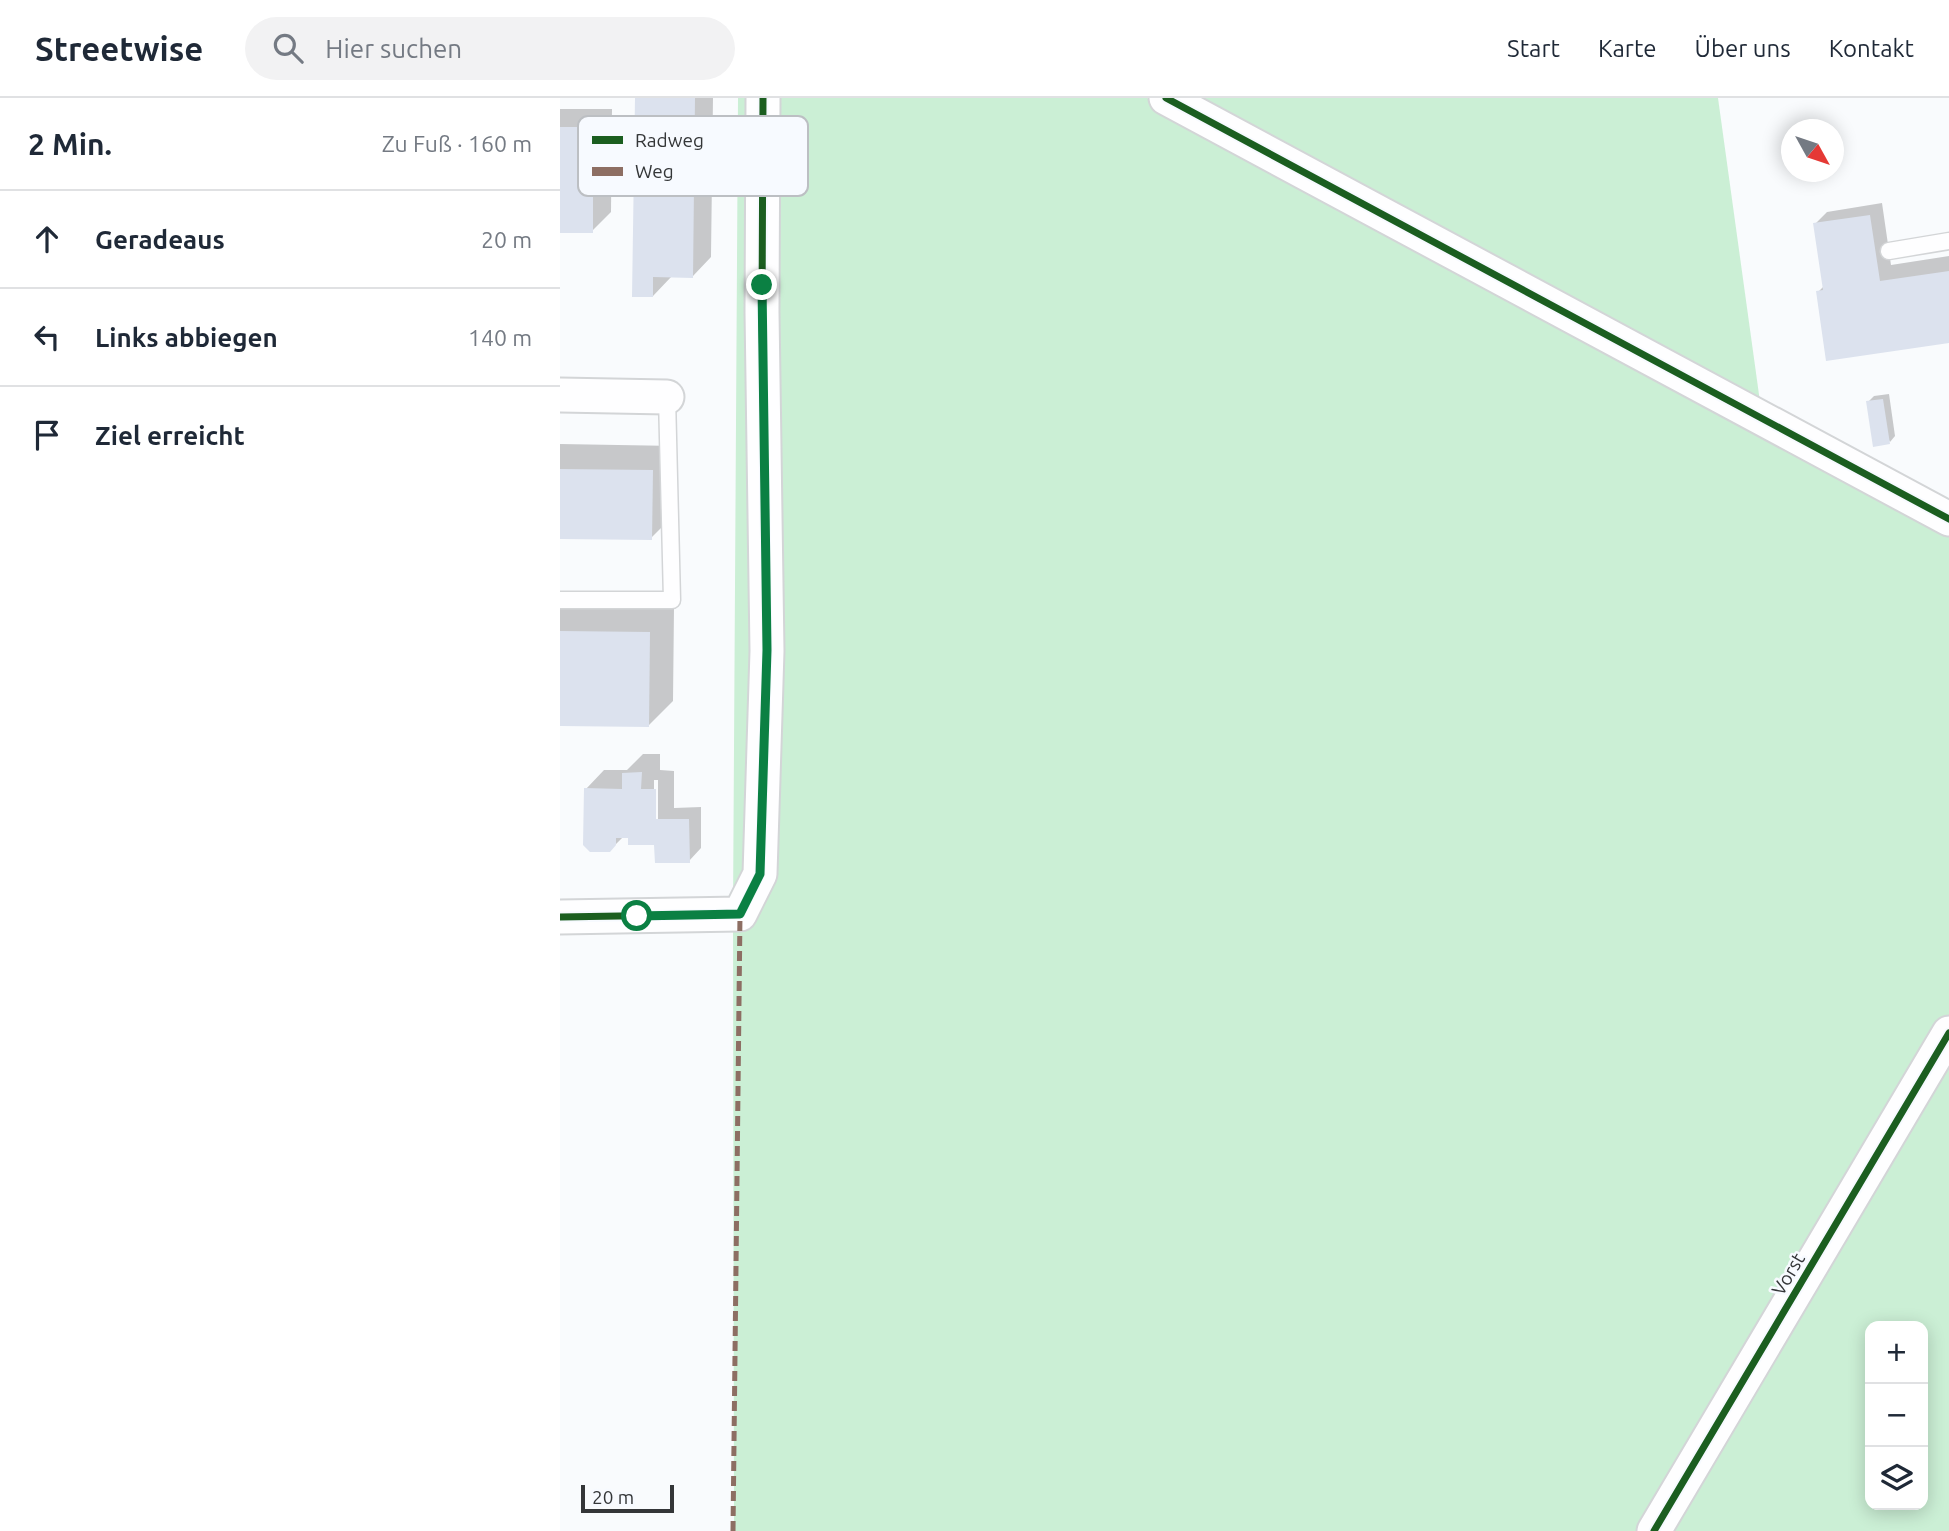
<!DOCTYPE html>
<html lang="de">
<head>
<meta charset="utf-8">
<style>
	:root { --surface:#fff; --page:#f2f2f3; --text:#1f2937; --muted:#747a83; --line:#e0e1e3 }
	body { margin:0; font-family:Ubuntu,sans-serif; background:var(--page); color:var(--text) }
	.controls { position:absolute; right:21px; bottom:21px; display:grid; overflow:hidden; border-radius:14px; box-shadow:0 4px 18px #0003 }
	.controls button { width:63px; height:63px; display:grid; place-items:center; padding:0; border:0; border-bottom:2px solid var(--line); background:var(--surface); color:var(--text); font:35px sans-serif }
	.compass { position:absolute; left:1221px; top:21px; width:63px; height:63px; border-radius:50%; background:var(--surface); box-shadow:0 4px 18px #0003; rotate:130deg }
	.scale { position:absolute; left:21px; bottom:18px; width:93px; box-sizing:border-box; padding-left:7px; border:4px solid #343638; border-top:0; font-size:19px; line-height:24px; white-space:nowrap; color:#343638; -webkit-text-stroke:5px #f7faff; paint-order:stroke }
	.stop { position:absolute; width:21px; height:21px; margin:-16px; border:5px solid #0b8043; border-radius:50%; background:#fff }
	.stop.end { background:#0b8043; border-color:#fff; box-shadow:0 2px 7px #0008 }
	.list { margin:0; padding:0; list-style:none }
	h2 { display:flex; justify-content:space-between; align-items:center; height:91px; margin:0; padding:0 28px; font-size:30px }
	h2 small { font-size:23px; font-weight:400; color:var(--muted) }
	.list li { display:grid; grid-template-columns:46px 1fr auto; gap:21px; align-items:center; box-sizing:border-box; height:98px; padding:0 28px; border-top:2px solid var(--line) }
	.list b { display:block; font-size:26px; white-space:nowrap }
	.list em { font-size:23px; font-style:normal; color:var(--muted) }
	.icon { flex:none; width:38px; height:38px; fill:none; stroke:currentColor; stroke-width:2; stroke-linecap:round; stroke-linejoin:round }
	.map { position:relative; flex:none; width:1389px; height:1433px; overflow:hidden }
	header { display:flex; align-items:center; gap:42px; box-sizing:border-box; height:98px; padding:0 35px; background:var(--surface); border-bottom:2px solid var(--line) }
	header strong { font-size:33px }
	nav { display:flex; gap:38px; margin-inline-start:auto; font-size:24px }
	.search { width:490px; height:63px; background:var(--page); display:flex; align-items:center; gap:18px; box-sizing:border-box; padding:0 24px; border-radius:38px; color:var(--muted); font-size:26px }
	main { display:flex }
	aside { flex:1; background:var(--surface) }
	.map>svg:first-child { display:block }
	.green { fill:#cbefd5; fill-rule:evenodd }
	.shadow { fill:#0003; fill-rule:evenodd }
	.building { fill:#dce2ee }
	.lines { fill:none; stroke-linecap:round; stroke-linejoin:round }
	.service-casing { stroke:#d3d5d7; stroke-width:19 }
	.minor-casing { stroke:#d3d5d7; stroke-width:37 }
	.service { stroke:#fefeff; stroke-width:16 }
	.minor { stroke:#fefeff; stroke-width:33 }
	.quiet { stroke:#8d6e63; stroke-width:5; stroke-dasharray:10 5; stroke-linecap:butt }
	.cycleway-casing { stroke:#f7faff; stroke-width:11 }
	.cycleway { stroke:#1b5e20; stroke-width:7 }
	.route { stroke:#0b8043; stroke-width:9 }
	.labels { text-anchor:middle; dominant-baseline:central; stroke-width:5; stroke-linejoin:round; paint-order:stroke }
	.street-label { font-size:19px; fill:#343638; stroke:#f7faff }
	.key { fill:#f7faff; stroke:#bcbfc3; stroke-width:2 }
	.key-label { font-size:19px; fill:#343638 }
</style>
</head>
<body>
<header>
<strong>Streetwise</strong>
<div class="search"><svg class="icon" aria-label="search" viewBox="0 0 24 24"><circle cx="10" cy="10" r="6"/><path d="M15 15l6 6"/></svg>Hier suchen</div>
<nav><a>Start</a><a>Karte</a><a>Über uns</a><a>Kontakt</a></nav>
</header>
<main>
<aside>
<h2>2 Min.<small>Zu Fuß · 160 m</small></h2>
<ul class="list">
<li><svg class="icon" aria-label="ahead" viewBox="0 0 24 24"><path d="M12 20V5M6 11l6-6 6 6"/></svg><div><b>Geradeaus</b></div><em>20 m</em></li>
<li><svg class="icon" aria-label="left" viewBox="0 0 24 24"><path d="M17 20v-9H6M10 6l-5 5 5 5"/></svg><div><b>Links abbiegen</b></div><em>140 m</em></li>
<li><svg class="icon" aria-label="arrive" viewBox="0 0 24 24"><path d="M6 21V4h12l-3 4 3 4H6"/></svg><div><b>Ziel erreicht</b></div></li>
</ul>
</aside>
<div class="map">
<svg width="1389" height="1433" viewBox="0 0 1389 1433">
	<rect width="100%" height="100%" fill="#f9fbfd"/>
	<g class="green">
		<path d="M 178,0 L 587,0 L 1389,430 L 1389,1433 L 174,1433 L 173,813 ZM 1310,1228 L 1363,1228 L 1363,1407 L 1310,1407 Z"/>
		<path d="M 622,0 L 1158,0 L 1201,311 Z"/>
	</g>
	<g class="shadow">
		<path d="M 76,0 L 153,0 L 151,159 L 133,178 L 112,178 L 93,198 Z"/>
		<path d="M 0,11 L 52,11 L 51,114 L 32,133 L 0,133 Z"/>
		<path d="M 1322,105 L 1331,167 L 1389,158 L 1389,243 L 1268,261 L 1258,194 L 1264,188 L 1255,126 L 1267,114 Z"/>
		<path d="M 1329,296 L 1335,338 L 1330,344 L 1308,304 L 1314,298 Z"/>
		<path d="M 0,346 L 117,348 L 116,415 L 91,440 L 0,439 Z"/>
		<path d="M 0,509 L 114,510 L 113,603 L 89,627 L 2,627 L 0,628 Z"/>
		<path d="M 83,656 L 100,656 L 100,672 L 114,673 L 114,710 L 141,709 L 141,750 L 129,763 L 96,746 L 70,739 L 63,739 L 49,753 L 26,691 L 44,672 L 67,672 ZM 94,682 L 98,682 L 98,729 L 94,729 Z"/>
	</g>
	<g class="building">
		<path d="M 75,0 L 135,0 L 133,180 L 93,179 L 93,199 L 72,199 Z"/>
		<rect x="0" y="29" width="33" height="106"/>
		<path d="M 1310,117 L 1320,183 L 1389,173 L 1389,245 L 1266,263 L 1256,193 L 1263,192 L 1253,125 Z"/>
		<path d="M 1323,301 L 1330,346 L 1313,349 L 1306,303 Z"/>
		<path d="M 0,371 L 93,372 L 92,442 L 0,441 Z"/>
		<path d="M 0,533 L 90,534 L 89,629 L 0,628 Z"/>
		<path d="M 82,674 L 81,691 L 96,691 L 96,721 L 129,721 L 130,765 L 95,765 L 94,747 L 68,747 L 68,740 L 56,740 L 56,747 L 50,754 L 30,754 L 23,747 L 24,690 L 62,691 L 62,675 Z"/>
	</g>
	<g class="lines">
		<g class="service-casing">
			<g id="service">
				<path d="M 1329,153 L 1389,143"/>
				<path d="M 0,502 L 112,502 L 107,299"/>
			</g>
		</g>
		<g class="minor-casing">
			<g id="minor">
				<path d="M 606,0 L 1389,421"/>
				<path d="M 0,297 L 107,299"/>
				<path d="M 0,819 L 180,816 L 200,776 L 207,553 L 202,214 L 203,0"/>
				<path d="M 1094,1433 L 1389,935"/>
			</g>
		</g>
		<use href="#service" class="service"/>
		<use href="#minor" class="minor"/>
		<path class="quiet" d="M 173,1433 L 180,816"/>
		<g class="cycleway-casing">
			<g id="cycleway">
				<path d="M 606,0 L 1389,421"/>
				<path d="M 0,819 L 180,816 L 200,776 L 207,553 L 202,214 L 203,0"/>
				<path d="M 1094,1433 L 1389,935"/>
			</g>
		</g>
		<use href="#cycleway" class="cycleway"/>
	</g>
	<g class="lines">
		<path class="route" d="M 77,818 L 180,816 L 200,776 L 207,552 L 202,187"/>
	</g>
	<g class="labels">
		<g class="street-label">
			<text transform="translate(1228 1176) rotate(-59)">Vorst</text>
		</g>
	</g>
	<rect x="18" y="18" width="230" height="80" rx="10" class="key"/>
	<rect x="32" y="38" width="31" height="8" fill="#1b5e20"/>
	<rect x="32" y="69" width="31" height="9" fill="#8d6e63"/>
	<g class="key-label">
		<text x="75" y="49">Radweg</text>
		<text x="75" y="80">Weg</text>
	</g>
</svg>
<div class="controls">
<button>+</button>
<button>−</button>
<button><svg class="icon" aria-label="layers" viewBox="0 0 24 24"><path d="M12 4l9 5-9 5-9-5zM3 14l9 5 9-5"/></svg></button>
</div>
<svg class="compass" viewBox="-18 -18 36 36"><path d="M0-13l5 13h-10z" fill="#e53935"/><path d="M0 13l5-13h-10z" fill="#747a83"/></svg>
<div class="scale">20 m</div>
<div class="stop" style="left:77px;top:818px"></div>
<div class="stop end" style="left:202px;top:187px"></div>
</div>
</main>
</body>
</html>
